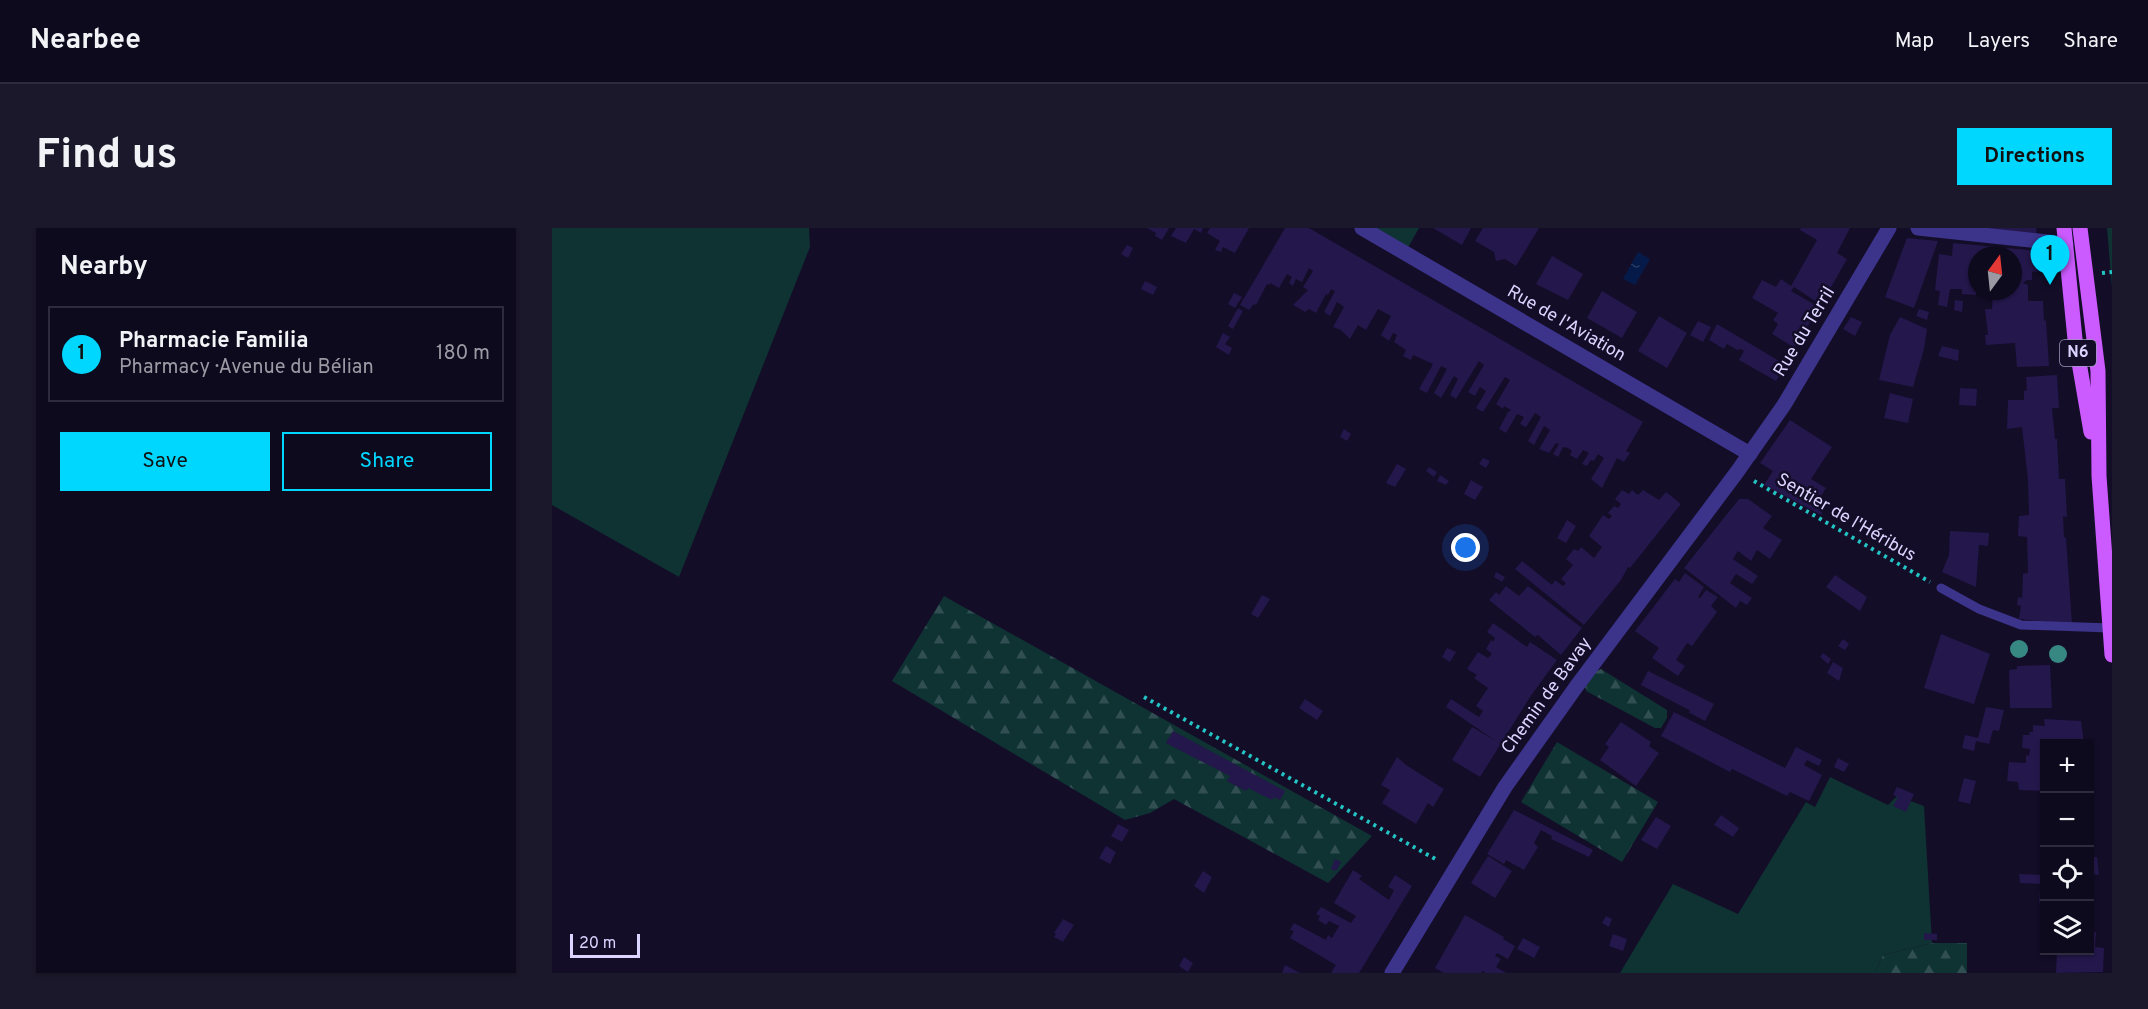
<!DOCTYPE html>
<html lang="en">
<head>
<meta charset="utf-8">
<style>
	:root { --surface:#0e0a1e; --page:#1c182b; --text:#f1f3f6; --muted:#9b9aa4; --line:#2e2b3c; --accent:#00d7ff }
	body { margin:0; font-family:Overpass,sans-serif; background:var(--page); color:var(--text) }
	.controls { position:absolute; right:18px; bottom:18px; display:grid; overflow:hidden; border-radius:0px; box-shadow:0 2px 4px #0004 }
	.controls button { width:54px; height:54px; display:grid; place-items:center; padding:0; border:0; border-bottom:2px solid var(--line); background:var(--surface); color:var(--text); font:30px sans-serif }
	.compass { position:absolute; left:1416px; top:18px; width:54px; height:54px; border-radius:50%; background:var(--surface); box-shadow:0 2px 4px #0004; rotate:15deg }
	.scale { position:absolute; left:18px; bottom:15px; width:70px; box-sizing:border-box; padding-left:6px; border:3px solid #dbd4ff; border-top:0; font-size:16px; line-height:21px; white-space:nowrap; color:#dbd4ff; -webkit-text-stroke:4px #130d28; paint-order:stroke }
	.you { position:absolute; left:914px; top:320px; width:21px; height:21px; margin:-15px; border:4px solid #fff; border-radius:50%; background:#1a73e8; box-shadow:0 0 0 9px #1a73e833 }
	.badge { display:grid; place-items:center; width:39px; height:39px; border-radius:50%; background:var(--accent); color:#111; font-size:20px; font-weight:700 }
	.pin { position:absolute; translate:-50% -50px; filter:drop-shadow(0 2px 3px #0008) }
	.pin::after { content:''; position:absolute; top:32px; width:21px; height:18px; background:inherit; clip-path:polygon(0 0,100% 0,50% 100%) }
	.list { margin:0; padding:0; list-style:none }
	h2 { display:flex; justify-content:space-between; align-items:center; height:78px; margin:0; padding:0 24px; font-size:26px }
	h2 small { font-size:20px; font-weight:400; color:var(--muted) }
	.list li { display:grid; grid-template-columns:39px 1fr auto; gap:18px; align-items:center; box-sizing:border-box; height:96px; margin:0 12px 12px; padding:0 12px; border:2px solid var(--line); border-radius:0px }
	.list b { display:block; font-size:22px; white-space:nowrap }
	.list p { margin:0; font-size:20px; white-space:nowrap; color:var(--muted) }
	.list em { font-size:20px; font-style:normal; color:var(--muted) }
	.actions { display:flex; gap:12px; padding:18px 24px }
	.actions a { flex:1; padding:14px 0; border:2px solid var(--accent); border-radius:0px; text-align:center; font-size:21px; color:var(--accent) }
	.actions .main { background:var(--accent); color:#111 }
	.icon { flex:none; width:33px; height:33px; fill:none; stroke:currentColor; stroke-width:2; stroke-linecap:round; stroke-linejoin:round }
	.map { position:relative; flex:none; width:1560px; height:745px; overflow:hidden; border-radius:0px }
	header { display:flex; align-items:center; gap:36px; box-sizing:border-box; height:84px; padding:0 30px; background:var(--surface); border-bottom:2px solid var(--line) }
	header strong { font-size:28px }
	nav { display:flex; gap:33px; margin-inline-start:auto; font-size:21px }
	.intro { display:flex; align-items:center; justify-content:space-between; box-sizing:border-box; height:144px; padding:0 36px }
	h1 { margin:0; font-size:42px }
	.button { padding:15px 27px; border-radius:0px; background:var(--accent); color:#111; font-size:21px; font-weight:700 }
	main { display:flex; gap:36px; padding:0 36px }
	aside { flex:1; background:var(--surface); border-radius:0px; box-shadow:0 2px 4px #0004 }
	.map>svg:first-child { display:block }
	.grass { fill:#0f3233 }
	.forest { fill:url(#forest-firs) }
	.water { fill:url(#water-ripples) }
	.building { fill:#24174b }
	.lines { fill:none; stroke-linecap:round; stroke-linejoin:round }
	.path { stroke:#23c4c3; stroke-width:4; stroke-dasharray:3 4.5; stroke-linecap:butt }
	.lane { stroke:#3c338b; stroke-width:9 }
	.street { stroke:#3c338b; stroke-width:15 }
	.primary { stroke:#cb5bff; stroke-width:15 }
	.tree { fill:#378783 }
	.labels { text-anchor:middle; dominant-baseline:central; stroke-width:5; stroke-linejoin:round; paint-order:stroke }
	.shield { fill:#130d28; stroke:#9f98be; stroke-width:1.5 }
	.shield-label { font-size:16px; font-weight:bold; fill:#dbd4ff }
	.street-label { font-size:18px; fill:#dbd4ff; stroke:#130d28 }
</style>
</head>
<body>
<header>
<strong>Nearbee</strong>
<nav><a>Map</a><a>Layers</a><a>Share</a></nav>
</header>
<div class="intro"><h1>Find us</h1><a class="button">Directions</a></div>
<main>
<aside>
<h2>Nearby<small></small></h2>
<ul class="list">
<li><span class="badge">1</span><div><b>Pharmacie Familia</b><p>Pharmacy · Avenue du Bélian</p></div><em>180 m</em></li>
</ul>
<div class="actions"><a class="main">Save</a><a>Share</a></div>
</aside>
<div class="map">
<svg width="1560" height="745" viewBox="0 0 1560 745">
	<defs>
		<pattern id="forest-firs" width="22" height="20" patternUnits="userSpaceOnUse" patternTransform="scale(1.5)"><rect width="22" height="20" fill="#0f3233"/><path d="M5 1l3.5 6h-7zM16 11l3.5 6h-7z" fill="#314f52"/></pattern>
		<pattern id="water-ripples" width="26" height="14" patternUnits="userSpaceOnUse" patternTransform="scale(1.5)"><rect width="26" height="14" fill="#051a49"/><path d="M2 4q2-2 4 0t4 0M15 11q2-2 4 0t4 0" fill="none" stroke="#293a64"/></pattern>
	</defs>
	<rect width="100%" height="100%" fill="#130d28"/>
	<g class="grass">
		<path d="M 0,0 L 257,0 L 258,19 L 127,349 L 0,277 Z"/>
		<path d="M 810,0 L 867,0 L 853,25 Z"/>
		<path d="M 1555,0 L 1560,0 L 1560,60 Z"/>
		<path d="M 1278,549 L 1336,577 L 1345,568 L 1372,578 L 1380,715 L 1331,727 L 1323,745 L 1068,745 L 1121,656 L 1186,686 L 1254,574 L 1263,579 Z"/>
	</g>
	<g class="forest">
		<path d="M 392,368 L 820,608 L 776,655 L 622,571 L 598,585 L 573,592 L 340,453 Z"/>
		<path d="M 1049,441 L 1115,482 L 1115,490 L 1109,500 L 1103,500 L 1034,463 L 1033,457 L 1043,444 Z"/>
		<path d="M 1005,514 L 1106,574 L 1070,634 L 969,574 Z"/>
		<path d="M 1380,715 L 1415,715 L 1415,745 L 1323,745 L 1331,727 Z"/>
	</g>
	<path class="water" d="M 1086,24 L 1098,31 L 1083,57 L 1071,51 Z"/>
	<g class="building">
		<path d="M 595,0 L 617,0 L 610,12 L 603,8 L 604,5 Z"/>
		<path d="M 624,0 L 651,0 L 649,5 L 642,1 L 634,15 L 619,8 Z"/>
		<path d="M 658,0 L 697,0 L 683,25 L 671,19 L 669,24 L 663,22 L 668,13 L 655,5 Z"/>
		<path d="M 733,0 L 757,0 L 1091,194 L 1074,223 L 1078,225 L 1072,234 L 1065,230 L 1050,260 L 1039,251 L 1052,230 L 1046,226 L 1042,233 L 1039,232 L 1035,238 L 1030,236 L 1037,225 L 1031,222 L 1025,231 L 1018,227 L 1020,223 L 1016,220 L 1011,219 L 1006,229 L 1001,226 L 1007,216 L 1004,215 L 997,225 L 987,221 L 998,202 L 992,198 L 982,217 L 976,213 L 989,189 L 983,185 L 974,199 L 968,196 L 972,189 L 965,186 L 954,205 L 947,201 L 956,184 L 959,182 L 952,178 L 951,181 L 944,176 L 958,152 L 953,149 L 931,184 L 924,180 L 934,163 L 928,159 L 923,168 L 916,164 L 932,137 L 927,133 L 904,171 L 898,167 L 906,151 L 902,148 L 889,170 L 882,165 L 895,141 L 889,138 L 875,165 L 867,161 L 881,136 L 861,127 L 859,132 L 851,128 L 854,122 L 842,114 L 845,107 L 841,105 L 837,113 L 829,107 L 839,88 L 826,81 L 814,102 L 806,97 L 798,111 L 789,102 L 781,99 L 792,79 L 785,74 L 778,88 L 772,84 L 783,63 L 779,61 L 776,67 L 774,66 L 764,85 L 757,81 L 753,84 L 741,77 L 756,62 L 751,59 L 761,43 L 757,40 L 750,54 L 744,51 L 741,58 L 737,55 L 740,49 L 735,46 L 727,60 L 718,55 L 718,57 L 715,56 L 704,77 L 702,76 L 697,82 L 688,77 Z"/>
		<path d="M 881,0 L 919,0 L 910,17 Z"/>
		<path d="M 931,0 L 987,0 L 964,38 L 953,31 L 944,33 L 942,24 L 923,13 Z"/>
		<path d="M 1249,0 L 1298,0 L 1285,25 L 1295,31 L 1269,77 L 1242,59 L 1239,63 L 1267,79 L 1243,120 L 1220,106 L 1226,96 L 1221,92 L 1226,85 L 1200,70 L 1210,52 L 1224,59 L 1229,51 L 1239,58 L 1265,12 L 1248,2 Z"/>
		<path d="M 1412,0 L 1484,0 L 1485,9 Z"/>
		<path d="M 1355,10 L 1386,13 L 1362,80 L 1333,69 Z"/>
		<path d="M 1401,15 L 1487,23 L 1489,43 L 1480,44 L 1480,52 L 1475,52 L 1471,55 L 1476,57 L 1476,73 L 1491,73 L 1492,93 L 1494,92 L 1497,138 L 1465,139 L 1463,115 L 1434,117 L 1433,107 L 1436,107 L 1433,81 L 1440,81 L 1441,64 L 1459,65 L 1461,63 L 1461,27 L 1425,27 L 1424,67 L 1410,66 L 1410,61 L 1398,61 L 1395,79 L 1386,77 L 1388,63 L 1383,62 L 1387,26 L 1400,28 Z"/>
		<path d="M 575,17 L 581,20 L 576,30 L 569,26 Z"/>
		<path d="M 1000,28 L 1031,46 L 1016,72 L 984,56 Z"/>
		<path d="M 593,53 L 605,59 L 601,67 L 589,61 Z"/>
		<path d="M 1050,63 L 1085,84 L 1070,110 L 1035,90 Z"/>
		<path d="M 682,65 L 690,69 L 683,80 L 676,76 Z"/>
		<path d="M 1403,72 L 1411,73 L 1410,84 L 1402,82 Z"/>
		<path d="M 686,80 L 691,83 L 681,101 L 676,98 Z"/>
		<path d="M 1367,81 L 1377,84 L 1375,92 L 1364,88 Z"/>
		<path d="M 1107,88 L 1135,105 L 1115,140 L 1086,123 Z"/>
		<path d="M 1299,89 L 1310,94 L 1303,108 L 1291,101 Z"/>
		<path d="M 1348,89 L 1375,101 L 1372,121 L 1361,159 L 1327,152 L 1338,107 Z"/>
		<path d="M 1146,93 L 1159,99 L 1151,114 L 1138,107 Z"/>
		<path d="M 1165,96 L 1234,137 L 1224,153 L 1187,132 L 1192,123 L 1189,121 L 1185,122 L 1175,116 L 1172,121 L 1157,112 Z"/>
		<path d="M 671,105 L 678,109 L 673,116 L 680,120 L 677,127 L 664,119 Z"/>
		<path d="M 1390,118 L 1407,122 L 1406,133 L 1386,128 Z"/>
		<path d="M 1505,147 L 1507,180 L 1500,180 L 1503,211 L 1505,211 L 1507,251 L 1513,251 L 1515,289 L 1511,288 L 1512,309 L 1514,310 L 1520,396 L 1467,391 L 1469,378 L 1465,377 L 1466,369 L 1470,370 L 1471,346 L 1476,345 L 1475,309 L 1466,308 L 1467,288 L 1477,287 L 1476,252 L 1470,199 L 1455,201 L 1456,172 L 1472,172 L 1472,163 L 1475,162 L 1474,149 Z"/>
		<path d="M 1408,160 L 1425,161 L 1424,178 L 1407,177 Z"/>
		<path d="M 1338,165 L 1361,171 L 1356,195 L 1332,190 Z"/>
		<path d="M 1238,192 L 1280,219 L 1259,251 L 1274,260 L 1266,273 L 1273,278 L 1269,287 L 1212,257 L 1221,243 L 1208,235 Z"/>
		<path d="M 792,201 L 799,206 L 795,213 L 788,209 Z"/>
		<path d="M 931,230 L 938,233 L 934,240 L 927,236 Z"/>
		<path d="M 845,236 L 854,241 L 843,259 L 834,255 Z"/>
		<path d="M 877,239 L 885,244 L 882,249 L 874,243 Z"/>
		<path d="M 888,247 L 897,253 L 894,257 L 885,253 Z"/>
		<path d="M 919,252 L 931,259 L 923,272 L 912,266 Z"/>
		<path d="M 1070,262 L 1077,266 L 1080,262 L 1086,267 L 1091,262 L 1107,272 L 1114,264 L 1129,276 L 1078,340 L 1076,339 L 1069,352 L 1032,397 L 963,341 L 970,333 L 1000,357 L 1003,352 L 1011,358 L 1014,355 L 1009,351 L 1021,337 L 1014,331 L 1022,321 L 1026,323 L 1029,319 L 1042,330 L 1050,319 L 1037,308 L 1051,287 L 1057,291 L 1060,288 L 1056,285 L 1062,278 L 1066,280 L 1069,276 L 1063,271 Z"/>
		<path d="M 1187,271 L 1196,271 L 1220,288 L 1211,300 L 1230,312 L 1218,331 L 1205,322 L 1199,333 L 1186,323 L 1181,331 L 1206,348 L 1200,356 L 1184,346 L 1178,355 L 1200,370 L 1195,377 L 1188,373 L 1184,380 L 1132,340 Z"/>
		<path d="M 1015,292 L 1024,298 L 1014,315 L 1005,310 Z"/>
		<path d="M 1398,303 L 1437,305 L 1436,318 L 1427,317 L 1424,359 L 1390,344 L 1397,327 Z"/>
		<path d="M 944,344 L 953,349 L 950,354 L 942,349 Z"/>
		<path d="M 1133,345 L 1152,359 L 1146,369 L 1148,370 L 1154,362 L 1166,369 L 1159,378 L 1165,384 L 1140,418 L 1135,415 L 1124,432 L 1133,438 L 1126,448 L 1100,430 L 1107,420 L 1083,403 L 1123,351 L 1127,354 Z"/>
		<path d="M 1283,347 L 1315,369 L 1308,383 L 1274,359 Z"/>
		<path d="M 954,358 L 967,368 L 976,358 L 1030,400 L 1009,427 L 986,407 L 983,409 L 937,372 L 944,364 L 947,367 Z"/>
		<path d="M 710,367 L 718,371 L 706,390 L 699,386 Z"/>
		<path d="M 941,395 L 975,419 L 978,414 L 1005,432 L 978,469 L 928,549 L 900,532 L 920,499 L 944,513 L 894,479 L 899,471 L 927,489 L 931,483 L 924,478 L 936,460 L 922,450 L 925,447 L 915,441 L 926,424 L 936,430 L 940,426 L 934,421 L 939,412 L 941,414 L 943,410 L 935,404 Z"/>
		<path d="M 1389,406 L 1438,426 L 1422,476 L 1372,460 Z"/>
		<path d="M 1291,411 L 1297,416 L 1293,422 L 1286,418 Z"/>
		<path d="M 895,420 L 904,424 L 898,434 L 890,429 Z"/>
		<path d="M 1271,425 L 1279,431 L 1276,436 L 1268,429 Z"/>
		<path d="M 1281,434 L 1291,440 L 1287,453 L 1275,445 Z"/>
		<path d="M 1498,437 L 1500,480 L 1458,480 L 1457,442 L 1465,441 L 1465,438 Z"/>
		<path d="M 1096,443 L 1162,476 L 1153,493 L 1136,484 L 1139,483 L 1089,457 Z"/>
		<path d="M 753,471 L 771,483 L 765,492 L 747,480 Z"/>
		<path d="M 1434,479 L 1452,482 L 1447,503 L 1441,502 L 1437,516 L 1424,513 L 1422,523 L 1410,520 L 1413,507 L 1426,510 Z"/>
		<path d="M 1122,484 L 1233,540 L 1244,519 L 1270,532 L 1267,538 L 1255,532 L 1252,537 L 1270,547 L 1257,573 L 1238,564 L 1235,568 L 1180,541 L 1178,544 L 1109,508 Z"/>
		<path d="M 1492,491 L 1529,493 L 1532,516 L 1492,516 L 1492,563 L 1467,562 L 1466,554 L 1455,553 L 1457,534 L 1474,535 L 1474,527 L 1477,528 L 1478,521 L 1470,520 L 1471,507 L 1478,507 L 1477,504 L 1481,504 L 1481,497 L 1493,498 Z"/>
		<path d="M 1069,494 L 1099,514 L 1097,518 L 1107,525 L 1084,558 L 1048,532 L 1057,519 L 1053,516 Z"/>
		<path d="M 621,503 L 733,563 L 728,572 L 722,569 L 720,572 L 696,560 L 694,563 L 675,553 L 678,548 L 614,515 Z"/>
		<path d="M 845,529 L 854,537 L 892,561 L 881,579 L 876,575 L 864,596 L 830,575 L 838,562 L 829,557 Z"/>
		<path d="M 1286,530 L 1297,536 L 1292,544 L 1282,539 Z"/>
		<path d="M 1412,550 L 1424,553 L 1418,576 L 1406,573 Z"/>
		<path d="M 1345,559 L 1362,566 L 1354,584 L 1341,578 L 1346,569 L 1341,567 Z"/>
		<path d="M 962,582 L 1041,622 L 1037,629 L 999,611 L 1000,608 L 989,602 L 982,615 L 986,619 L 972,642 L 954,632 L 952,636 L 935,626 Z"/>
		<path d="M 1169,587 L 1187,600 L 1181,609 L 1162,597 Z"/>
		<path d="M 1104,589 L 1119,598 L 1105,621 L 1089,612 Z"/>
		<path d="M 566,596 L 577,602 L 570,614 L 559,608 Z"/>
		<path d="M 554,618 L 564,624 L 558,636 L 547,630 Z"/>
		<path d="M 936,628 L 960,643 L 943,670 L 919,655 Z"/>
		<path d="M 1538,629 L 1545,629 L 1547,647 L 1538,646 Z"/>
		<path d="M 783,631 L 789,634 L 784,643 L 779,641 Z"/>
		<path d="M 801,642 L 810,648 L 807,651 L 837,672 L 842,662 L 836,659 L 843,647 L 860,658 L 807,745 L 779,745 L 784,737 L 738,710 L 742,703 L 738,702 L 742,695 L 774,712 L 776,707 L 780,710 L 787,698 L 777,693 L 774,697 L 766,692 L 768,688 L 764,686 L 769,679 L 799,695 L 804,688 L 782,675 Z"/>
		<path d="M 651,643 L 660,649 L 652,665 L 642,658 Z"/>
		<path d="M 1467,646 L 1492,647 L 1492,656 L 1468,655 Z"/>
		<path d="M 1488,662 L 1492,662 L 1492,677 L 1488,676 L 1487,673 Z"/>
		<path d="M 913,687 L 952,709 L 951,711 L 963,718 L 956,731 L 945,725 L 943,728 L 949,731 L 944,739 L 954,745 L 933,745 L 931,743 L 929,745 L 892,745 L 883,740 Z"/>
		<path d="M 1054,688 L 1060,691 L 1057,699 L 1050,695 Z"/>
		<path d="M 511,691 L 522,697 L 511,714 L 502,709 L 504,706 L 502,705 Z"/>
		<path d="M 1538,704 L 1544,704 L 1543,719 L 1552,720 L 1551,744 L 1504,745 L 1505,723 L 1538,723 Z"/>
		<path d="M 1372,705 L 1385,706 L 1385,712 L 1372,712 Z"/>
		<path d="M 1061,706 L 1075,711 L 1071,723 L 1057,718 Z"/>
		<path d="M 971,710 L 988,719 L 982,730 L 965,721 Z"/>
		<path d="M 632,729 L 641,735 L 636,744 L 627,738 Z"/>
		<path d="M 733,737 L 748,745 L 730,745 Z"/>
	</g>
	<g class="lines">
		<g class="path">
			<path d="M 1550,45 L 1560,44"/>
			<path d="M 1202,253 L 1378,354"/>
			<path d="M 592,469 L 887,633"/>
		</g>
		<path class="lane" d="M 1389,360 L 1427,381 L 1469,397 L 1558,400"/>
		<g class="street">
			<path d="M 810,0 L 1198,226"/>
			<path d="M 1366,0 L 1514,16"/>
			<path d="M 840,745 L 953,559 L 1024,459 L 1185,244 L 1232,177 L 1337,0"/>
		</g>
		<g class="primary">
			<path d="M 1512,0 L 1523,111 L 1539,204"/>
			<path d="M 1528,0 L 1546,143 L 1547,248 L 1560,427"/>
		</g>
	</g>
	<g class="tree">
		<circle cx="1467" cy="421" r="9"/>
		<circle cx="1506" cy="426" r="9"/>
	</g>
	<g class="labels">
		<rect class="shield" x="1508" y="112" width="36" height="26" rx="4.5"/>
		<g class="shield-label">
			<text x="1526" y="125">N6</text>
		</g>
		<g class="street-label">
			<text transform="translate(1014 96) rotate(30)">Rue de l'Aviation</text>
			<text transform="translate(1253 104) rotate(-59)">Rue du Terril</text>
			<text transform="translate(1294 290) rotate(30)">Sentier de l'Héribus</text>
			<text transform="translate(995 468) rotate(-54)">Chemin de Bavay</text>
		</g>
	</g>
</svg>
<div class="controls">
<button>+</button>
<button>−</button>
<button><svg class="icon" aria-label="locate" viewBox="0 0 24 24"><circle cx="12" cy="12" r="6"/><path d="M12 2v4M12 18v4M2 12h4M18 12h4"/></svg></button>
<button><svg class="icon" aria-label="layers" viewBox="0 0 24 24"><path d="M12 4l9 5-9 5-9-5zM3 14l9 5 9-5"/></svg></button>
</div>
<svg class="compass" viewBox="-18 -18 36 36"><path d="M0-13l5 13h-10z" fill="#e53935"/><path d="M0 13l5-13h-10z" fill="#9b9aa4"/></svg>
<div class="scale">20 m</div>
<div class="you"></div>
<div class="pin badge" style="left:1498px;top:57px">1</div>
</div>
</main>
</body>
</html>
